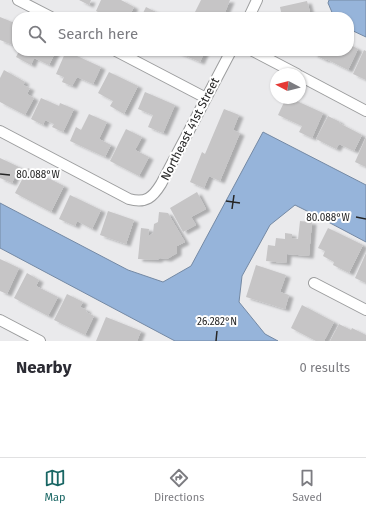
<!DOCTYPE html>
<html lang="en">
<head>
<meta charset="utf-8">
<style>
	:root { --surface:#fff; --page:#f2f2f3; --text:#2b2b33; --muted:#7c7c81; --line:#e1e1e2; --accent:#196664 }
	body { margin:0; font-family:"Fira Sans",sans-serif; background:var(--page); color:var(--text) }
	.compass { position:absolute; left:270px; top:68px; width:36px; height:36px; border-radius:50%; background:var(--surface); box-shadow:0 1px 3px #0004; rotate:277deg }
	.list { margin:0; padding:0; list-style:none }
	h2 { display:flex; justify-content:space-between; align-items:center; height:52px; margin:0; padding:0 16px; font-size:17px }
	h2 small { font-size:13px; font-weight:400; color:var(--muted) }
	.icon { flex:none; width:22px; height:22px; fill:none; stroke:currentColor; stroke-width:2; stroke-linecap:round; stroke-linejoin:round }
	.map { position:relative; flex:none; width:366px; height:341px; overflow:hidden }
	.search { position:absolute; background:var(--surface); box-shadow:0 1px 3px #0004; left:12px; right:12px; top:12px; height:44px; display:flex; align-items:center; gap:10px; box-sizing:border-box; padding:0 14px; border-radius:16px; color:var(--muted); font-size:15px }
	.sheet { height:116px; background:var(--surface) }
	nav { display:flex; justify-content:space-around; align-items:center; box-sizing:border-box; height:56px; border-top:1px solid var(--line); background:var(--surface); font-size:11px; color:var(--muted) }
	nav a { display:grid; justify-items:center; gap:2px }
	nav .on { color:var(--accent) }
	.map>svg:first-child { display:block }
	.water { fill:#96b4da; stroke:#7489a4 }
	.building { fill:#c6c5c6; filter:url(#shadow) }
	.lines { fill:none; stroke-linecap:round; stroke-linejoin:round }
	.street-casing { stroke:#9c9d9e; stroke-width:12 }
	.street { stroke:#fff; stroke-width:10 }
	.ticks { fill:none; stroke:#262626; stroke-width:1.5 }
	.labels { text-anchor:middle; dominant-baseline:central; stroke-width:4; stroke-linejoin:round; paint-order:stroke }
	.street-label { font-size:12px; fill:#262626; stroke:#fff }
	.ticks-label { font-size:10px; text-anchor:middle; fill:#262626; stroke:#fff; stroke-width:4; stroke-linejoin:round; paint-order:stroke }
</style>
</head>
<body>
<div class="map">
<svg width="366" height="341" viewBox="0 0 366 341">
	<defs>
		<filter id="shadow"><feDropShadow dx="4.5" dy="2.5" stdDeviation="1" flood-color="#0004"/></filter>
	</defs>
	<rect width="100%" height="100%" fill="#eaeaec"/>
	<g class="water">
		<path d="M 329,0 L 366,0 L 366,37 L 349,29 L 349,17 L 334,17 L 328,3 Z"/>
		<path d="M 263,132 L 366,185 L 366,242 L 315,215 L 295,205 L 270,225 L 242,276 L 239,302 L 265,334 L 278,341 L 175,341 L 0,248 L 0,203 L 128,270 L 163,282 L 191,266 Z"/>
	</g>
	<g class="building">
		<path d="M 79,0 L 91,0 L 89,5 Z"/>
		<path d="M 101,0 L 121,0 L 134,7 L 129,17 L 108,17 L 96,11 Z"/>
		<path d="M 201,0 L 230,0 L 223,17 L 205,17 L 195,12 Z"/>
		<path d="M 307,1 L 311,16 L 282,17 L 280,7 Z"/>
		<path d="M 146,7 L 166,17 L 141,17 Z"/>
		<path d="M 0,17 L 17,24 L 17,35 L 13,45 L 0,40 Z"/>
		<path d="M 349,44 L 358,49 L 348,70 L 326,59 L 325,60 L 313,54 L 315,51 L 349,51 Z"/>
		<path d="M 364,50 L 366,51 L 366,80 L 353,74 Z"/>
		<path d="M 19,51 L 56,51 L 49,65 L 34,58 L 31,65 L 16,57 Z"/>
		<path d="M 66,51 L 101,67 L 93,84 L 77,77 L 72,86 L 62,82 L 64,77 L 56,74 Z"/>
		<path d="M 174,51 L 205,51 L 200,62 Z"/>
		<path d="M 4,70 L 25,82 L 23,85 L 30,88 L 27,94 L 34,98 L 25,115 L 0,102 L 0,78 Z"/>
		<path d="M 109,72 L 138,86 L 124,114 L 110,106 L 113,101 L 98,93 Z"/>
		<path d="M 145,92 L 175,105 L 163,133 L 148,127 L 153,115 L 138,109 Z"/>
		<path d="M 41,98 L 59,106 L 60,103 L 74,109 L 63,132 L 52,127 L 54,124 L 45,120 L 43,125 L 31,119 Z"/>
		<path d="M 286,98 L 290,98 L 323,113 L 312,138 L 299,132 L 302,126 L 278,115 Z"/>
		<path d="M 224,109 L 239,115 L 233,130 L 240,133 L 220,181 L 209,176 L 204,188 L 190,182 L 202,152 L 205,154 Z"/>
		<path d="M 89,114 L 107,122 L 99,139 L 111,145 L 105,157 L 70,141 L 76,127 L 81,130 Z"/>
		<path d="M 328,116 L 340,122 L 339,123 L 362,135 L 354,151 L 339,144 L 336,149 L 316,139 Z"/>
		<path d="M 126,129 L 142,137 L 135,150 L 149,157 L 139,176 L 110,161 Z"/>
		<path d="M 366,137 L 366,167 L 355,162 Z"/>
		<path d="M 0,158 L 19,167 L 12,183 L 0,178 Z"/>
		<path d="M 28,168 L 64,186 L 51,212 L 15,193 Z"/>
		<path d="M 197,192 L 206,209 L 191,217 L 196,225 L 183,232 L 170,208 Z"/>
		<path d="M 70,195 L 101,210 L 92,229 L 77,221 L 75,226 L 59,219 Z"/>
		<path d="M 108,211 L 134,220 L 126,244 L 100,235 Z"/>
		<path d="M 159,212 L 168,213 L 185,242 L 177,246 L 177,253 L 167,259 L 160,258 L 157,260 L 138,259 L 141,228 L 149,229 L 148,237 L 153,233 L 154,224 L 158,222 Z"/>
		<path d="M 300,221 L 312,222 L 309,256 L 287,254 L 286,263 L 266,261 L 268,245 L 275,246 L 276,238 L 285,239 L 285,233 L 292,234 L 292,238 L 298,239 Z"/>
		<path d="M 328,228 L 363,245 L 349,273 L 333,265 L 334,262 L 323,256 L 325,251 L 318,248 Z"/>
		<path d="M 366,253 L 366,283 L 355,278 Z"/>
		<path d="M 0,259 L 19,268 L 7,294 L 0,291 Z"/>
		<path d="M 256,265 L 286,275 L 280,292 L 289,295 L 285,309 L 246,297 Z"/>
		<path d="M 27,273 L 39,280 L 36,286 L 58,297 L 48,316 L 14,298 Z"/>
		<path d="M 67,294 L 83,302 L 80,307 L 87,310 L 86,312 L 94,316 L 85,335 L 54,320 Z"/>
		<path d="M 302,305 L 334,322 L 324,341 L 316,341 L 291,328 Z"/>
		<path d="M 106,317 L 141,331 L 137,341 L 96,341 Z"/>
		<path d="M 339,324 L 351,330 L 352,328 L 366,335 L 366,341 L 330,341 Z"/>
	</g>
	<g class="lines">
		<g class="street-casing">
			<g id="street">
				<path d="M 18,0 L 51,17"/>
				<path d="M 249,17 L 257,0"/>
				<path d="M 116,51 L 206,98"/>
				<path d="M 253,51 L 297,74"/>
				<path d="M 300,76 L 366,111"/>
				<path d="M 0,131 L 129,199 C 146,204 153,197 161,184 L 231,51"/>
				<path d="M 314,283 L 366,310"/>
				<path d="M 0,320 L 40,341"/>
			</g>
		</g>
		<use href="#street" class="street"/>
	</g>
	<path class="ticks" d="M 0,174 L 10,175M 226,201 L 240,203M 232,209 L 234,195M 356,217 L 366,219M 216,341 L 217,331"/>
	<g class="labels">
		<g class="street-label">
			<text transform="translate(190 129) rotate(-63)">Northeast 41st Street</text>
		</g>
	</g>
	<g class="ticks-label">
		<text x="38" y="178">80.088°W</text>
		<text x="328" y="221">80.088°W</text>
		<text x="217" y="325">26.282°N</text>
	</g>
</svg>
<svg class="compass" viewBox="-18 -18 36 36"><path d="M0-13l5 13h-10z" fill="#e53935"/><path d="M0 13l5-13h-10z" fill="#7c7c81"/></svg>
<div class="search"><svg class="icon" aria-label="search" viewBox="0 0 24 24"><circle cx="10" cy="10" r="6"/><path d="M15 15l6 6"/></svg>Search here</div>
</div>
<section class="sheet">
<h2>Nearby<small>0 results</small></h2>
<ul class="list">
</ul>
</section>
<nav>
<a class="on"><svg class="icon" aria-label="map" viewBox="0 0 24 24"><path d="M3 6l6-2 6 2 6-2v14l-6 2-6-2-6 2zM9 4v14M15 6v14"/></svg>Map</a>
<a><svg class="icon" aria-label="directions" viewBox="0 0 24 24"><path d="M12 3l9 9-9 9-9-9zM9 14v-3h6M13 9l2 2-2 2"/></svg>Directions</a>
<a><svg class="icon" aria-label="saved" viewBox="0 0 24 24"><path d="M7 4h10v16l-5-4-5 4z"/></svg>Saved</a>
</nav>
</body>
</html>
